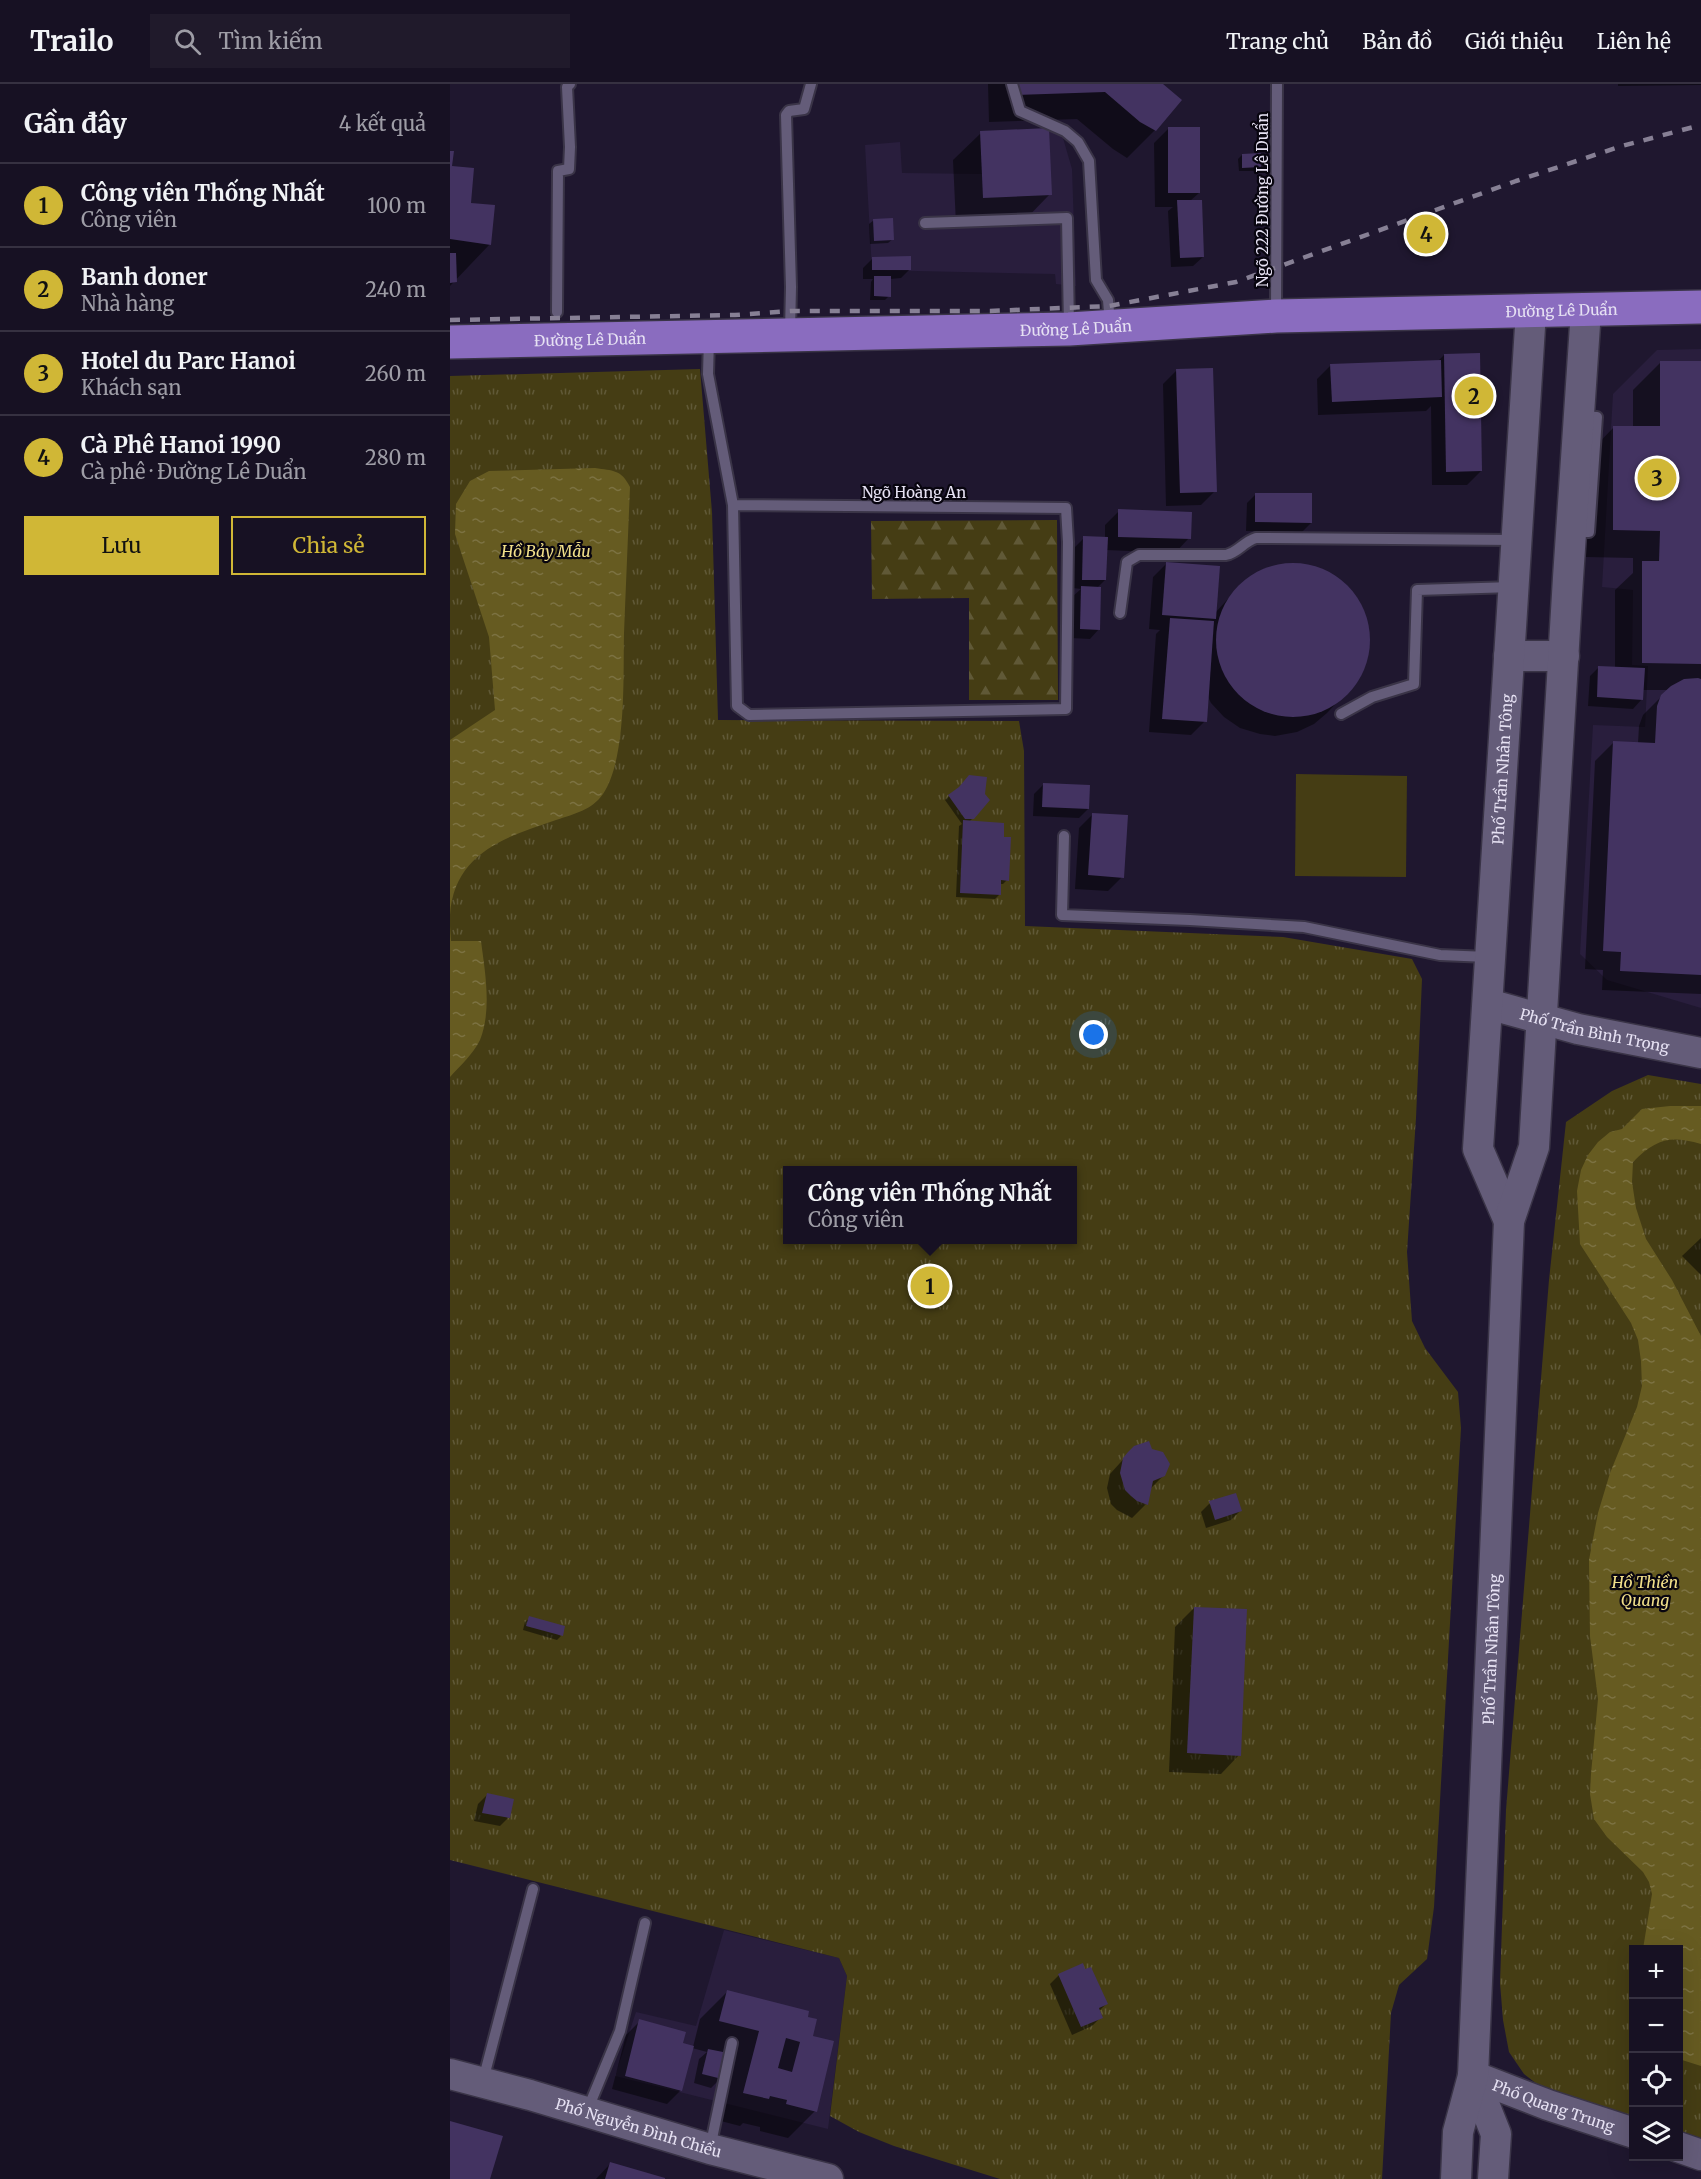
<!DOCTYPE html>
<html lang="vi">
<head>
<meta charset="utf-8">
<style>
	:root { --surface:#171123; --page:#201a2b; --text:#f1f3f6; --muted:#9e9da6; --line:#363141; --accent:#d0b736 }
	body { margin:0; font-family:Merriweather,serif; background:var(--page); color:var(--text) }
	.controls { position:absolute; right:18px; bottom:18px; display:grid; overflow:hidden; border-radius:0px; box-shadow:0 6px 24px #0002 }
	.controls button { width:54px; height:54px; display:grid; place-items:center; padding:0; border:0; border-bottom:2px solid var(--line); background:var(--surface); color:var(--text); font:30px sans-serif }
	.you { position:absolute; left:644px; top:951px; width:21px; height:21px; margin:-15px; border:4px solid #fff; border-radius:50%; background:#1a73e8; box-shadow:0 0 0 9px #1a73e833 }
	.badge { display:grid; place-items:center; width:39px; height:39px; border-radius:50%; background:var(--accent); color:#111; font-size:20px; font-weight:700 }
	.pin { position:absolute; translate:-50% -50%; border:3px solid #fff; box-shadow:0 2px 6px #0006 }
	.popup { position:absolute; left:333px; top:1082px; width:294px; height:78px; box-sizing:border-box; display:grid; place-content:center; border-radius:0px; background:var(--surface); filter:drop-shadow(0 2px 4px #0005); font-size:20px; white-space:nowrap; color:var(--muted) }
	.popup b { font-size:22px; color:var(--text) }
	.popup::after { content:''; position:absolute; left:50%; top:100%; margin-left:-12px; border:12px solid transparent; border-top-color:var(--surface) }
	.list { margin:0; padding:0; list-style:none }
	h2 { display:flex; justify-content:space-between; align-items:center; height:78px; margin:0; padding:0 24px; font-size:26px }
	h2 small { font-size:20px; font-weight:400; color:var(--muted) }
	.list li { display:grid; grid-template-columns:39px 1fr auto; gap:18px; align-items:center; box-sizing:border-box; height:84px; padding:0 24px; border-top:2px solid var(--line) }
	.list b { display:block; font-size:22px; white-space:nowrap }
	.list p { margin:0; font-size:20px; white-space:nowrap; color:var(--muted) }
	.list em { font-size:20px; font-style:normal; color:var(--muted) }
	.actions { display:flex; gap:12px; padding:18px 24px }
	.actions a { flex:1; padding:14px 0; border:2px solid var(--accent); border-radius:0px; text-align:center; font-size:21px; color:var(--accent) }
	.actions .main { background:var(--accent); color:#111 }
	.icon { flex:none; width:33px; height:33px; fill:none; stroke:currentColor; stroke-width:2; stroke-linecap:round; stroke-linejoin:round }
	.map { position:relative; flex:none; width:1251px; height:2095px; overflow:hidden }
	header { display:flex; align-items:center; gap:36px; box-sizing:border-box; height:84px; padding:0 30px; background:var(--surface); border-bottom:2px solid var(--line) }
	header strong { font-size:28px }
	nav { display:flex; gap:33px; margin-inline-start:auto; font-size:21px }
	.search { width:420px; height:54px; background:var(--page); display:flex; align-items:center; gap:15px; box-sizing:border-box; padding:0 21px; border-radius:0px; color:var(--muted); font-size:22px }
	main { display:flex }
	aside { flex:1; background:var(--surface) }
	.map>svg:first-child { display:block }
	.built { fill:#291e3d }
	.grass { fill:url(#grass-tufts); fill-rule:evenodd }
	.forest { fill:url(#forest-firs) }
	.pitch { fill:#453d14 }
	.water { fill:url(#water-ripples) }
	.shadow { fill:#0007 }
	.building { fill:#433361; fill-rule:evenodd }
	.lines { fill:none; stroke-linecap:round; stroke-linejoin:round }
	.lane-casing { stroke:#3a3447; stroke-width:14 }
	.secondary-casing { stroke:#3a3447; stroke-width:33 }
	.primary-casing { stroke:#3a3447; stroke-width:36 }
	.lane { stroke:#645c79; stroke-width:10 }
	.secondary { stroke:#645c79; stroke-width:30 }
	.primary { stroke:#8a6cbf; stroke-width:33 }
	.rail { stroke:#878095; stroke-width:4.5; stroke-dasharray:10 10; stroke-linecap:butt }
	.labels { text-anchor:middle; dominant-baseline:central; stroke-width:4.5; stroke-linejoin:round; paint-order:stroke }
	.street-label { font-size:15px; fill:#e6e1f3; stroke:#08050f }
	.water-label { font-size:16px; font-style:italic; fill:#f2e08a; stroke:#08050f }
</style>
</head>
<body>
<header>
<strong>Trailo</strong>
<div class="search"><svg class="icon" aria-label="search" viewBox="0 0 24 24"><circle cx="10" cy="10" r="6"/><path d="M15 15l6 6"/></svg>Tìm kiếm</div>
<nav><a>Trang chủ</a><a>Bản đồ</a><a>Giới thiệu</a><a>Liên hệ</a></nav>
</header>
<main>
<aside>
<h2>Gần đây<small>4 kết quả</small></h2>
<ul class="list">
<li><span class="badge">1</span><div><b>Công viên Thống Nhất</b><p>Công viên</p></div><em>100 m</em></li>
<li><span class="badge">2</span><div><b>Banh doner</b><p>Nhà hàng</p></div><em>240 m</em></li>
<li><span class="badge">3</span><div><b>Hotel du Parc Hanoi</b><p>Khách sạn</p></div><em>260 m</em></li>
<li><span class="badge">4</span><div><b>Cà Phê Hanoi 1990</b><p>Cà phê · Đường Lê Duẩn</p></div><em>280 m</em></li>
</ul>
<div class="actions"><a class="main">Lưu</a><a>Chia sẻ</a></div>
</aside>
<div class="map">
<svg width="1251" height="2095" viewBox="0 0 1251 2095">
	<defs>
		<pattern id="grass-tufts" width="24" height="20" patternUnits="userSpaceOnUse" patternTransform="scale(1.5)"><rect width="24" height="20" fill="#453d14"/><path d="M3 7l-1-3M5 7V3M7 7l1-3M15 17l-1-3M17 17v-4M19 17l1-3" fill="none" stroke="#605937"/></pattern>
		<pattern id="forest-firs" width="22" height="20" patternUnits="userSpaceOnUse" patternTransform="scale(1.5)"><rect width="22" height="20" fill="#453d14"/><path d="M5 1l3.5 6h-7zM16 11l3.5 6h-7z" fill="#605937"/></pattern>
		<pattern id="water-ripples" width="26" height="14" patternUnits="userSpaceOnUse" patternTransform="scale(1.5)"><rect width="26" height="14" fill="#665b21"/><path d="M2 4q2-2 4 0t4 0M15 11q2-2 4 0t4 0" fill="none" stroke="#7c7242"/></pattern>
	</defs>
	<rect width="100%" height="100%" fill="#1f172f"/>
	<g class="built">
		<path d="M 599,44 L 613,54 L 622,85 L 626,202 L 606,200 L 605,190 L 422,186 L 415,61 L 450,58 L 452,89 L 532,90 Z"/>
		<path d="M 1251,265 L 1251,924 L 1157,896 L 1130,870 L 1143,641 L 1195,643 L 1198,582 L 1182,581 L 1183,506 L 1152,503 L 1163,310 L 1207,266 Z"/>
		<path d="M 274,1846 L 389,1874 L 397,1892 L 378,2045 L 165,1992 L 186,1928 L 246,1942 Z"/>
	</g>
	<g class="grass">
		<path d="M 250,285 L 262,428 L 268,636 L 569,637 L 574,667 L 575,842 L 833,853 L 962,875 L 972,895 L 966,1034 L 957,1168 L 962,1237 L 975,1264 L 1008,1308 L 1011,1344 L 984,1823 L 977,1875 L 949,1901 L 941,1929 L 932,2095 L 550,2095 L 444,2062 L 409,2048 L 380,2032 L 397,1892 L 389,1874 L 0,1776 L 0,292 ZM 338,1086 L 622,1086 L 622,1156 L 338,1156 Z"/>
		<path d="M 1198,991 L 1251,1000 L 1251,2062 L 1229,2055 L 1228,1866 L 1184,1866 L 1183,2041 L 1105,2014 L 1074,1990 L 1059,1968 L 1053,1936 L 1050,1899 L 1056,1726 L 1099,1196 L 1116,1038 L 1162,1007 Z"/>
	</g>
	<path class="forest" d="M 607,436 L 608,616 L 519,616 L 519,514 L 422,515 L 421,437 Z"/>
	<path class="pitch" d="M 846,690 L 957,692 L 956,793 L 845,792 Z"/>
	<g class="water">
		<path d="M 145,384 C 163,387 171,385 180,403 C 178,452 176,500 174,549 C 173,592 177,674 153,710 C 142,726 124,730 106,736 C 55,753 4,769 0,831 L 0,656 L 45,626 L 39,553 L 5,450 L 6,420 L 20,397 L 39,387 Z"/>
		<path d="M 0,842 L 1,857 L 31,857 C 35,888 42,926 30,956 C 23,970 10,982 0,993 Z"/>
		<path d="M 1220,1022 L 1251,1022 L 1251,1060 C 1220,1051 1206,1055 1183,1078 L 1182,1098 L 1186,1124 L 1196,1155 L 1222,1196 L 1251,1252 L 1251,1982 L 1229,1975 L 1228,1866 L 1193,1865 L 1202,1810 L 1199,1798 L 1193,1788 L 1157,1753 L 1144,1735 L 1140,1710 L 1141,1690 L 1148,1615 L 1140,1552 L 1139,1476 L 1148,1429 L 1160,1389 L 1187,1323 L 1192,1302 L 1191,1277 L 1188,1256 L 1181,1239 L 1130,1160 L 1127,1107 L 1131,1086 L 1138,1071 L 1148,1058 L 1160,1048 L 1172,1045 L 1192,1025 Z"/>
	</g>
	<g class="shadow">
		<path d="M 538,0 L 711,0 L 705,46 L 677,74 L 663,65 L 627,35 L 539,38 Z"/>
		<path d="M 1168,0 L 1251,0 L 1251,1 L 1168,2 Z"/>
		<path d="M 718,45 L 749,109 L 740,117 L 753,173 L 743,182 L 721,183 L 718,127 L 723,123 L 705,123 L 704,59 Z"/>
		<path d="M 531,49 L 600,110 L 573,138 L 506,141 L 503,76 Z"/>
		<path d="M 0,68 L 1,83 L 40,160 L 0,202 Z"/>
		<path d="M 792,71 L 810,82 L 805,87 L 789,87 L 788,75 Z"/>
		<path d="M 424,136 L 443,155 L 438,159 L 420,160 L 419,140 Z"/>
		<path d="M 422,175 L 460,185 L 451,194 L 440,195 L 439,212 L 435,216 L 420,216 L 421,198 L 423,195 L 413,195 L 413,184 Z"/>
		<path d="M 994,271 L 1031,387 L 1017,401 L 982,401 L 981,322 L 976,327 L 868,331 L 867,295 L 881,281 L 988,277 Z"/>
		<path d="M 1211,278 L 1251,278 L 1251,910 L 1152,906 L 1153,886 L 1135,885 L 1145,677 L 1164,658 L 1188,659 L 1189,642 L 1193,631 L 1218,606 L 1192,606 L 1192,615 L 1183,625 L 1138,622 L 1140,592 L 1149,583 L 1165,584 L 1165,506 L 1183,489 L 1183,474 L 1136,473 L 1137,371 L 1164,343 L 1183,343 L 1183,306 Z"/>
		<path d="M 727,286 L 765,407 L 751,421 L 716,422 L 713,300 Z"/>
		<path d="M 806,410 L 861,439 L 852,448 L 796,447 L 797,419 Z"/>
		<path d="M 669,427 L 739,454 L 725,469 L 656,466 L 655,496 L 647,504 L 649,545 L 640,555 L 621,554 L 622,513 L 631,505 L 623,504 L 625,463 L 634,454 L 655,454 L 655,441 Z"/>
		<path d="M 717,479 L 765,529 L 789,503 L 806,490 L 824,483 L 841,480 L 862,483 L 881,491 L 897,504 L 910,522 L 916,539 L 918,562 L 915,578 L 906,598 L 877,629 L 864,640 L 847,648 L 825,652 L 810,650 L 790,644 L 774,633 L 761,619 L 757,611 L 755,637 L 741,651 L 699,648 L 706,550 L 710,546 L 699,545 L 703,493 Z"/>
		<path d="M 593,701 L 638,725 L 629,734 L 583,732 L 584,710 Z"/>
		<path d="M 534,710 L 523,734 L 519,738 L 557,796 L 553,800 L 549,800 L 549,811 L 545,815 L 506,813 L 509,742 L 512,740 L 495,716 L 499,712 Z"/>
		<path d="M 643,730 L 672,793 L 658,807 L 625,805 L 629,744 Z"/>
		<path d="M 1251,1154 L 1251,1191 L 1232,1172 Z"/>
		<path d="M 679,1369 L 714,1391 L 700,1405 L 696,1420 L 682,1434 L 667,1426 L 661,1420 L 657,1404 L 660,1390 Z"/>
		<path d="M 760,1419 L 790,1427 L 781,1436 L 756,1444 L 751,1428 Z"/>
		<path d="M 744,1524 L 789,1671 L 771,1690 L 719,1688 L 725,1543 Z"/>
		<path d="M 80,1534 L 111,1552 L 107,1556 L 73,1546 L 75,1538 Z"/>
		<path d="M 37,1711 L 59,1733 L 50,1742 L 24,1737 L 28,1720 Z"/>
		<path d="M 609,1891 L 656,1920 L 649,1927 L 651,1933 L 642,1942 L 622,1951 L 600,1900 Z"/>
		<path d="M 277,1908 L 356,1934 L 361,1953 L 365,2027 L 338,2054 L 310,2047 L 310,2043 L 293,2039 L 290,2042 L 267,2036 L 271,1994 L 261,2004 L 244,1999 L 249,1975 L 257,1968 L 242,1964 L 231,2006 L 217,2020 L 162,2005 L 176,1951 L 190,1937 L 231,1960 L 243,1963 L 250,1935 Z"/>
		<path d="M 160,2080 L 212,2095 L 146,2095 Z"/>
	</g>
	<g class="building">
		<path d="M 566,0 L 713,0 L 732,16 L 706,47 L 690,38 L 655,8 L 566,11 Z"/>
		<rect x="718" y="43" width="32" height="66"/>
		<path d="M 599,44 L 602,111 L 533,114 L 530,47 Z"/>
		<path d="M 0,67 L 4,67 L 2,82 L 24,84 L 21,119 L 45,121 L 41,161 L 0,155 Z"/>
		<path d="M 811,69 L 811,83 L 792,84 L 792,70 Z"/>
		<path d="M 727,116 L 752,116 L 754,173 L 730,174 Z"/>
		<path d="M 443,134 L 444,156 L 424,157 L 423,135 Z"/>
		<path d="M 0,169 L 6,169 L 7,198 L 0,199 Z"/>
		<path d="M 461,172 L 461,186 L 422,186 L 422,173 Z"/>
		<path d="M 424,192 L 441,192 L 441,213 L 424,212 Z"/>
		<path d="M 1030,269 L 1032,387 L 996,388 L 994,270 Z"/>
		<path d="M 991,276 L 992,313 L 882,318 L 880,280 Z"/>
		<path d="M 1210,277 L 1251,277 L 1251,580 L 1192,579 L 1192,477 L 1209,477 L 1210,447 L 1163,446 L 1163,342 L 1210,342 Z"/>
		<path d="M 763,284 L 767,408 L 730,409 L 726,285 Z"/>
		<path d="M 805,409 L 862,409 L 862,439 L 805,438 Z"/>
		<path d="M 668,425 L 742,428 L 741,455 L 668,453 Z"/>
		<path d="M 633,452 L 658,453 L 656,496 L 632,496 Z"/>
		<path d="M 716,478 L 770,482 L 766,535 L 712,531 Z"/>
		<circle cx="843" cy="556" r="77"/>
		<path d="M 631,502 L 651,503 L 650,546 L 630,545 Z"/>
		<path d="M 720,534 L 764,537 L 757,638 L 712,635 Z"/>
		<path d="M 1148,582 L 1195,584 L 1193,616 L 1147,613 Z"/>
		<path d="M 1248,594 L 1251,595 L 1251,891 L 1170,887 L 1171,868 L 1153,867 L 1163,657 L 1205,659 L 1207,622 L 1211,611 L 1221,602 L 1234,595 Z"/>
		<path d="M 519,691 L 537,693 L 535,710 L 540,716 L 524,735 L 515,735 L 498,711 L 509,703 Z"/>
		<path d="M 593,699 L 640,701 L 639,725 L 592,723 Z"/>
		<path d="M 642,729 L 678,731 L 674,794 L 638,791 Z"/>
		<path d="M 513,736 L 554,739 L 554,753 L 561,753 L 559,797 L 551,796 L 551,811 L 510,809 Z"/>
		<path d="M 699,1357 L 702,1365 L 713,1368 L 720,1380 L 715,1392 L 703,1397 L 698,1421 L 687,1417 L 681,1412 L 675,1406 L 670,1389 L 673,1374 L 678,1368 L 684,1362 Z"/>
		<path d="M 786,1409 L 792,1427 L 765,1436 L 759,1417 Z"/>
		<path d="M 744,1523 L 797,1525 L 791,1672 L 737,1669 Z"/>
		<path d="M 79,1532 L 115,1542 L 113,1552 L 76,1542 Z"/>
		<path d="M 37,1709 L 64,1715 L 60,1734 L 32,1729 Z"/>
		<path d="M 633,1879 L 635,1885 L 641,1883 L 658,1920 L 649,1924 L 653,1934 L 631,1943 L 608,1890 Z"/>
		<path d="M 277,1906 L 359,1927 L 358,1933 L 367,1935 L 363,1952 L 384,1957 L 367,2028 L 336,2020 L 337,2016 L 320,2012 L 319,2015 L 293,2009 L 309,1947 L 269,1937 ZM 336,1954 L 350,1958 L 342,1988 L 328,1984 Z"/>
		<path d="M 189,1935 L 236,1948 L 233,1959 L 244,1962 L 232,2007 L 175,1992 Z"/>
		<path d="M 258,1965 L 278,1969 L 272,1995 L 252,1990 Z"/>
		<path d="M 0,2037 L 53,2052 L 40,2095 L 0,2095 Z"/>
		<path d="M 160,2078 L 215,2094 L 215,2095 L 155,2095 Z"/>
	</g>
	<g class="lines">
		<g class="lane-casing">
			<g id="lane">
				<path d="M 562,0 L 570,27 L 615,47 L 628,58 L 639,77 L 646,196 L 658,216 L 660,240"/>
				<path d="M 475,139 L 617,134 L 619,242"/>
				<path d="M 107,228 L 108,87 L 119,85 L 120,63 L 117,3 L 120,0"/>
				<path d="M 826,229 L 827,0"/>
				<path d="M 340,247 L 341,203 L 336,31 L 339,27 L 354,25 L 361,0"/>
				<path d="M 259,255 L 258,290 L 283,421 L 616,424 L 618,458 L 616,625 L 299,631 L 287,622 L 283,421"/>
				<path d="M 1122,448 L 1139,448 L 1147,333 L 1131,332"/>
				<path d="M 670,529 L 677,478 L 689,471 L 776,471 C 789,468 793,458 806,454 L 1065,456"/>
				<path d="M 891,630 L 922,613 L 964,600 L 967,506 L 1063,503"/>
				<path d="M 614,752 L 612,831 L 740,836 L 854,843 L 990,871 L 1038,873"/>
				<path d="M 36,1998 L 36,1985 L 83,1805"/>
				<path d="M 137,2027 L 170,1947 L 195,1839"/>
				<path d="M 260,2064 L 282,1959"/>
			</g>
		</g>
		<g class="secondary-casing">
			<g id="secondary">
				<path d="M 1059,572 L 1114,572"/>
				<path id="s1" d="M 1038,920 L 1128,945 L 1251,969"/>
				<path id="s2" d="M 1059,1137 L 1028,1065 L 1081,227"/>
				<path id="s3" d="M 0,1990 L 80,2011 L 260,2065 L 378,2095"/>
				<path id="s4" d="M 1023,1992 L 1098,2021 L 1184,2049"/>
				<path d="M 1023,1992 L 1046,2050 L 1043,2095"/>
				<path d="M 1228,2063 L 1251,2071"/>
				<path id="s5" d="M 1006,2095 L 1008,2048 L 1023,1992 L 1059,1137 L 1084,1063 L 1118,494 L 1136,226"/>
			</g>
		</g>
		<g class="primary-casing">
			<g id="primary">
				<path id="s6" d="M 0,258 L 619,245 L 826,232 L 1251,223"/>
			</g>
		</g>
		<use href="#lane" class="lane"/>
		<use href="#secondary" class="secondary"/>
		<use href="#primary" class="primary"/>
		<path class="rail" d="M 0,236 L 285,231 L 341,227 L 540,227 L 659,222 L 786,198 L 1066,97 L 1172,62 L 1251,41"/>
	</g>
	<g class="labels">
		<g class="street-label">
			<text transform="translate(812 116) rotate(-90)">Ngõ 222 Đường Lê Duẩn</text>
			<text stroke="none"><textPath href="#s6" startOffset="1112">Đường Lê Duẩn</textPath></text>
			<text stroke="none"><textPath href="#s6" startOffset="626">Đường Lê Duẩn</textPath></text>
			<text stroke="none"><textPath href="#s6" startOffset="140">Đường Lê Duẩn</textPath></text>
			<text x="464" y="408">Ngõ Hoàng An</text>
			<text stroke="none"><textPath href="#s2" startOffset="459">Phố Trần Nhân Tông</textPath></text>
			<text stroke="none"><textPath href="#s1" startOffset="110">Phố Trần Bình Trọng</textPath></text>
			<text stroke="none"><textPath href="#s5" startOffset="532">Phố Trần Nhân Tông</textPath></text>
			<text stroke="none"><textPath href="#s4" startOffset="86">Phố Quang Trung</textPath></text>
			<text stroke="none"><textPath href="#s3" startOffset="196">Phố Nguyễn Đình Chiểu</textPath></text>
		</g>
		<g class="water-label">
			<text x="96" y="467">Hồ Bảy Mẫu</text>
			<text x="1195" y="1498">Hồ Thiền<tspan x="1195" dy="18">Quang</tspan></text>
		</g>
	</g>
</svg>
<div class="controls">
<button>+</button>
<button>−</button>
<button><svg class="icon" aria-label="locate" viewBox="0 0 24 24"><circle cx="12" cy="12" r="6"/><path d="M12 2v4M12 18v4M2 12h4M18 12h4"/></svg></button>
<button><svg class="icon" aria-label="layers" viewBox="0 0 24 24"><path d="M12 4l9 5-9 5-9-5zM3 14l9 5 9-5"/></svg></button>
</div>
<div class="you"></div>
<div class="pin badge" style="left:480px;top:1202px">1</div>
<div class="popup"><b>Công viên Thống Nhất</b>Công viên</div>
<div class="pin badge" style="left:1024px;top:312px">2</div>
<div class="pin badge" style="left:1207px;top:394px">3</div>
<div class="pin badge" style="left:976px;top:150px">4</div>
</div>
</main>
</body>
</html>
